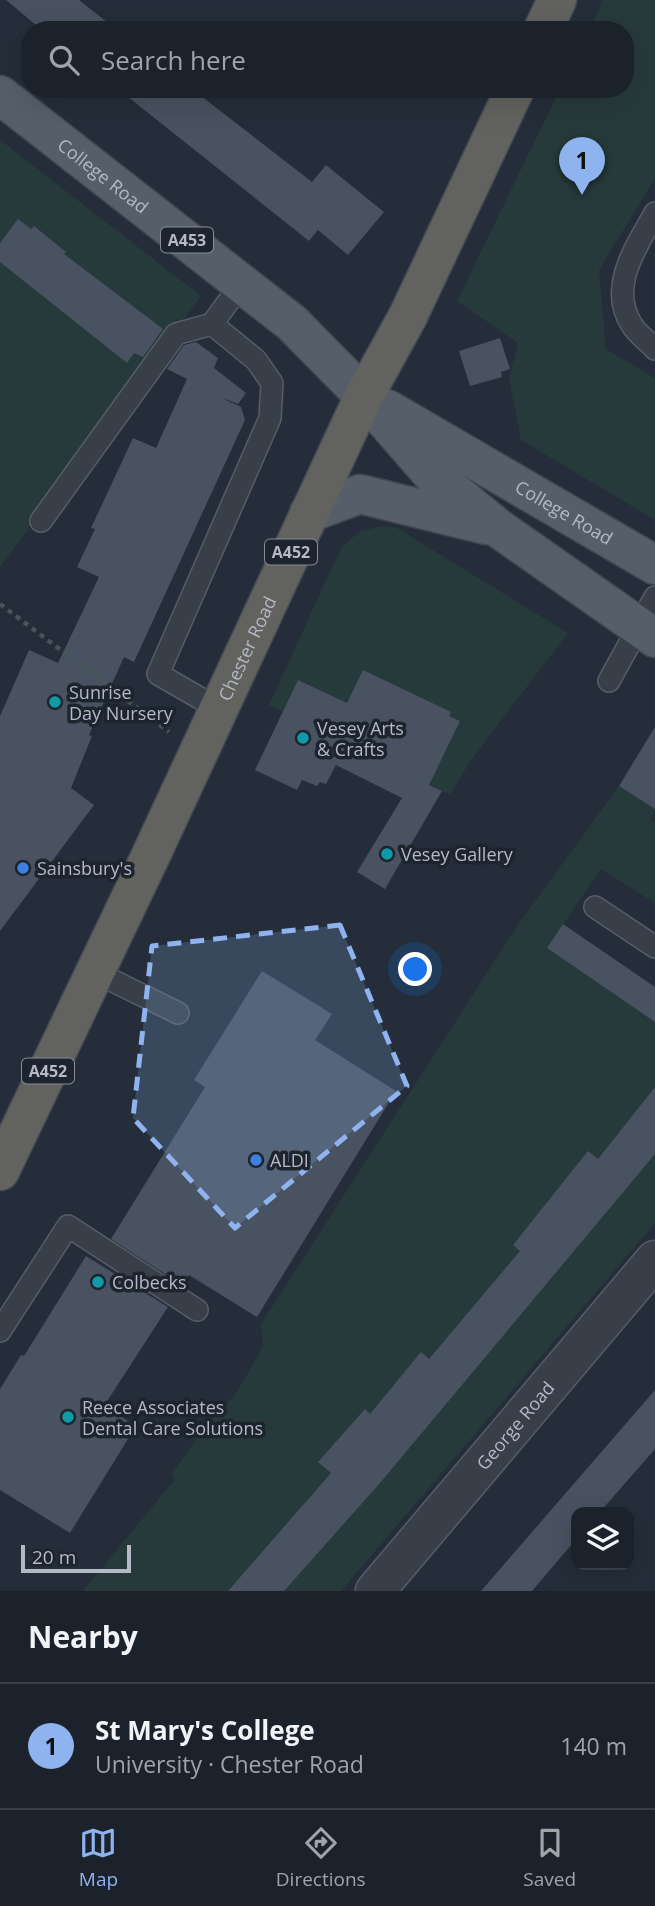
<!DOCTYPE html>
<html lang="en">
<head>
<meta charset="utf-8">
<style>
	:root { --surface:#1b222b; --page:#242a33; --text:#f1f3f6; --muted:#a0a4a9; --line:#393f47; --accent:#8eb3ef }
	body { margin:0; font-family:"Open Sans",sans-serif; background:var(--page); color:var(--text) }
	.controls { position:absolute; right:21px; bottom:21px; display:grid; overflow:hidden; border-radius:14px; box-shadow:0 7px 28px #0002 }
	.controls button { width:63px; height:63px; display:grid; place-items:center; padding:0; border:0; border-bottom:2px solid var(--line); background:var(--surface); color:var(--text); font:35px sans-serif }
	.scale { position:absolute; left:21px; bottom:18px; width:110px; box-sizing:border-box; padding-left:7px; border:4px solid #b3bac5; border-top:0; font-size:19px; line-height:24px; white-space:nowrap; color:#b3bac5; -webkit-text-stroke:5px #1d242e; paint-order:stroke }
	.you { position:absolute; left:416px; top:970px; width:24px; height:24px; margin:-18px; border:5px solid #fff; border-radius:50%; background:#1a73e8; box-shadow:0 0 0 10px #1a73e833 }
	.badge { display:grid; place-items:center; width:46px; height:46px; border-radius:50%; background:var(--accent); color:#111; font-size:23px; font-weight:700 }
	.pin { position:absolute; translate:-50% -58px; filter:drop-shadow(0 2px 4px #0008) }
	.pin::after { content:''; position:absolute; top:37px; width:24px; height:21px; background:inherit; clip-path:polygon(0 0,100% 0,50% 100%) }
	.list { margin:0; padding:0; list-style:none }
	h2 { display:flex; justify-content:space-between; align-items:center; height:91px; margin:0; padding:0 28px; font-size:30px }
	h2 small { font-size:23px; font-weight:400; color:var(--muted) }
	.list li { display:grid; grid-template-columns:46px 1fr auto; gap:21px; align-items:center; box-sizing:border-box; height:126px; padding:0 28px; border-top:2px solid var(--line) }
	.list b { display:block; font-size:26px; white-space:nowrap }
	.list p { margin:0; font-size:23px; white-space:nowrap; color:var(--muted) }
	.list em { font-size:23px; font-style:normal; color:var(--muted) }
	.icon { flex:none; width:38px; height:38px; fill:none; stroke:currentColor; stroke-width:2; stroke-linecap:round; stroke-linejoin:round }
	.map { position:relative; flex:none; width:655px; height:1591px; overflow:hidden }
	.search { position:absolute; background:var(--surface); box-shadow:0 7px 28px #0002; left:21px; right:21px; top:21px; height:77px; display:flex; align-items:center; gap:18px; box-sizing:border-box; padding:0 24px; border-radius:28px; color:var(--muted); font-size:26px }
	.sheet { height:217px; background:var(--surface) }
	nav { display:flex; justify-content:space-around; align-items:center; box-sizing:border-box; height:98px; border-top:2px solid var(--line); background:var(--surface); font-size:19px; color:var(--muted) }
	nav a { display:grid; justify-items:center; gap:4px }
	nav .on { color:var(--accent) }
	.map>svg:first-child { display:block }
	.green { fill:#273a3b }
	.building { fill:#485260 }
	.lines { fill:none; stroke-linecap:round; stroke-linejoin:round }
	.service-casing { stroke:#565d67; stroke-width:24 }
	.minor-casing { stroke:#565d67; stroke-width:41 }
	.primary-casing { stroke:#414852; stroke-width:41 }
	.trunk-casing { stroke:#434a54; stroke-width:41 }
	.path { stroke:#465759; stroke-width:4.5; stroke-dasharray:5 5; stroke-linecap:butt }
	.service { stroke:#383f49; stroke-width:21 }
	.minor { stroke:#383f49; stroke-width:38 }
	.primary { stroke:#565e69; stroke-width:38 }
	.trunk { stroke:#62625f; stroke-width:38 }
	.marked { fill:#8eb3ef; fill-opacity:0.2; stroke:#8eb3ef; stroke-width:5; stroke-dasharray:14 9; stroke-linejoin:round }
	.culture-dot { fill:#0f9aa8; stroke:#1d242e; stroke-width:2.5 }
	.shop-dot { fill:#3f7fe0; stroke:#1d242e; stroke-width:2.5 }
	.labels { text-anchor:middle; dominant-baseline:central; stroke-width:7; stroke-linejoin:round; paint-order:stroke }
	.shield { fill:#1d242e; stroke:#868d98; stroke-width:2 }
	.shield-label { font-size:16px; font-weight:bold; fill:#b3bac5 }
	.street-label { font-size:18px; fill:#b3bac5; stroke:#1d242e }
	.poi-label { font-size:18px; fill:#b3bac5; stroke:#1d242e; text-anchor:start }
</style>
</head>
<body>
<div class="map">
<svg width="655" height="1591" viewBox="0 0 655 1591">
	<rect width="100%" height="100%" fill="#242d39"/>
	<g class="green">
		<path d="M 603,0 L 655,0 L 655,178 L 599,270 L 606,349 L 655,378 L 655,520 L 521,440 L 509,379 L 518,343 L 457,301 L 560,89 L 625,89 L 625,30 L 589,30 Z"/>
		<path d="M 0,140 L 201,296 L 0,567 Z"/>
		<path d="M 384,526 L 397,528 L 568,633 L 471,760 L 450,795 L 378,760 L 340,700 L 298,680 L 283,712 L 269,705 L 341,548 L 360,531 Z"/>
		<path d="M 619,786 L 655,809 L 651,819 L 655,822 L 655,903 L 601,869 L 547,948 L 655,1022 L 655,1223 L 341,1591 L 83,1591 L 175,1479 L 171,1475 L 204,1428 L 237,1392 L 263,1346 L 261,1324 L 517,926 Z"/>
	</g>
	<g class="building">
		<path d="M 6,0 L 79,0 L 117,30 L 42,30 Z"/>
		<path d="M 118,89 L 192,89 L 312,182 L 326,165 L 384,212 L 348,255 L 318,230 L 309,241 Z"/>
		<path d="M 18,219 L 31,229 L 34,226 L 66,252 L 64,254 L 163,329 L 143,357 L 134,353 L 127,363 L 0,262 L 0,243 Z"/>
		<path d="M 500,338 L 510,369 L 501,372 L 502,377 L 470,386 L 459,351 Z"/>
		<path d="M 196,342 L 218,358 L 214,368 L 246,393 L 238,404 L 220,397 L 241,407 L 245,420 L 134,662 L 124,657 L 89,735 L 92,736 L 71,788 L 94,805 L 0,931 L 0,716 L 29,650 L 58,663 L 99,577 L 77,567 L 95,529 L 91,528 L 133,438 L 156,448 L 187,379 L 167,369 L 184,345 Z"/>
		<path d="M 363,670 L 451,712 L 449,716 L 460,721 L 429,785 L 442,791 L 385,889 L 357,872 L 402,798 L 336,765 L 326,784 L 320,782 L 317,786 L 302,780 L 297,790 L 255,770 L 298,680 L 347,703 Z"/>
		<path d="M 655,727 L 655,809 L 619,786 Z"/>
		<path d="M 563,924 L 655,987 L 655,1022 L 547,948 Z"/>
		<path d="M 262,971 L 332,1014 L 315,1040 L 396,1091 L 257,1317 L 189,1275 L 182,1285 L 111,1239 L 205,1087 L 194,1080 Z"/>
		<path d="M 655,1087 L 655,1154 L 380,1483 L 284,1591 L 228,1591 L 331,1473 L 318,1462 L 365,1409 L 370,1414 L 421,1352 L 429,1359 L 520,1251 L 513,1245 L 588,1151 L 598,1159 Z"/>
		<path d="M 86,1256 L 168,1307 L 104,1406 L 136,1426 L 70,1533 L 0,1490 L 0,1389 L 21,1355 L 24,1356 Z"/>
		<path d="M 655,1390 L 655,1449 L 600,1512 L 576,1512 L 576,1548 L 572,1544 L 532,1591 L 481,1591 Z"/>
	</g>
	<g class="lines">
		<g class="service-casing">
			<g id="service">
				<path d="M 655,213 C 637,246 607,287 632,325 C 637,334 648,341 655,349"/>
				<path d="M 41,521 L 176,334 L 212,324"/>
				<path d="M 609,681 L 655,597"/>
				<path d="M 217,708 L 158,674 L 270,418 L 272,383 L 256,360 L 212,324 L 242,283"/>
				<path d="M 595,907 L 655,947"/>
				<path d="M 95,972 L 178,1013"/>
				<path d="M 0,1331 L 68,1226 L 197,1310"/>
			</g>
		</g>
		<g class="minor-casing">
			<g id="minor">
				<path id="s1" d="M 375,1591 L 655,1260"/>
			</g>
		</g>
		<g class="primary-casing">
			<g id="primary">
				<path id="s2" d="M 0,95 L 292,323 L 364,396 L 432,474 L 498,528 L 655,638"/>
				<path id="s3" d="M 387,409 L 655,565"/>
				<path d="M 309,513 L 360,494 L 486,525"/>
			</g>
		</g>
		<g class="trunk-casing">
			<g id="trunk">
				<path d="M 543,30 L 557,0"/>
				<path id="s4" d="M 0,1171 L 151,855 L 364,396 L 408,316 L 515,89"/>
			</g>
		</g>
		<path class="path" d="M 0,604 L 169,732"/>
		<use href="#service" class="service"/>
		<use href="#minor" class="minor"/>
		<use href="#primary" class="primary"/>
		<use href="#trunk" class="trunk"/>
	</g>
	<path class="marked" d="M 340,925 L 407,1086 L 235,1228 L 133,1118 L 152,946 Z"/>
	<g class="culture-dot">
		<circle cx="55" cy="702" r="7"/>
		<circle cx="303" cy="738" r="7"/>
		<circle cx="387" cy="854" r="7"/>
		<circle cx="98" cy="1282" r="7"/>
		<circle cx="68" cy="1417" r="7"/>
	</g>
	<g class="shop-dot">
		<circle cx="23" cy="868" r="7"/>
		<circle cx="256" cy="1160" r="7"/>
	</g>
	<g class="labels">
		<g class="shield">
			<rect x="161" y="227.5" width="52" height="25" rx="5"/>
			<rect x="265" y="539.5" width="52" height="25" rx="5"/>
			<rect x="22" y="1058.5" width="52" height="25" rx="5"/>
		</g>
		<g class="shield-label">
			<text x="187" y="240">A453</text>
			<text x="291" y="552">A452</text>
			<text x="48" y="1071">A452</text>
		</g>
		<g class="street-label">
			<text stroke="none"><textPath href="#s2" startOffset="131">College Road</textPath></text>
			<text stroke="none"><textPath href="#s3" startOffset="205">College Road</textPath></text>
			<text stroke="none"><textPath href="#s4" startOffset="578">Chester Road</textPath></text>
			<text stroke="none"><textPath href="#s1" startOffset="217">George Road</textPath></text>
		</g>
		<g class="poi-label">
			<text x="69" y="692">Sunrise<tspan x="69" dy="21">Day Nursery</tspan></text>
			<text x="317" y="728">Vesey Arts<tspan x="317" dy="21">&amp; Crafts</tspan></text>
			<text x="401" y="854">Vesey Gallery</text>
			<text x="37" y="868">Sainsbury's</text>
			<text x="270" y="1160">ALDI</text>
			<text x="112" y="1282">Colbecks</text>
			<text x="82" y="1407">Reece Associates<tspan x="82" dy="21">Dental Care Solutions</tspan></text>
		</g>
	</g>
</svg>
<div class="controls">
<button><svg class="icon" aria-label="layers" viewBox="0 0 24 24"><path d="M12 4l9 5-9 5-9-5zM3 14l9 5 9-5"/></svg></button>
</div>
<div class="scale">20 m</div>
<div class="you"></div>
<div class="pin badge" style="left:582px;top:195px">1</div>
<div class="search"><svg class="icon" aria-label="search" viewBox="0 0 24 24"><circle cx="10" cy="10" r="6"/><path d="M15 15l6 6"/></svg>Search here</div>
</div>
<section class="sheet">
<h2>Nearby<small></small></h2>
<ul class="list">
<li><span class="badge">1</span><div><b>St Mary's College</b><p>University · Chester Road</p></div><em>140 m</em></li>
</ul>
</section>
<nav>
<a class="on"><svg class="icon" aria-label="map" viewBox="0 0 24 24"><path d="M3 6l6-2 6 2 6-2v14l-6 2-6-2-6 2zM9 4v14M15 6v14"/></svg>Map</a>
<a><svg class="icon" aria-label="directions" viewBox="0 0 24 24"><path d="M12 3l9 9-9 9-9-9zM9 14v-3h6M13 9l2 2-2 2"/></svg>Directions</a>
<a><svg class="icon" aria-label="saved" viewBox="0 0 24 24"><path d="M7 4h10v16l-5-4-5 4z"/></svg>Saved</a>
</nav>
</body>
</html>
